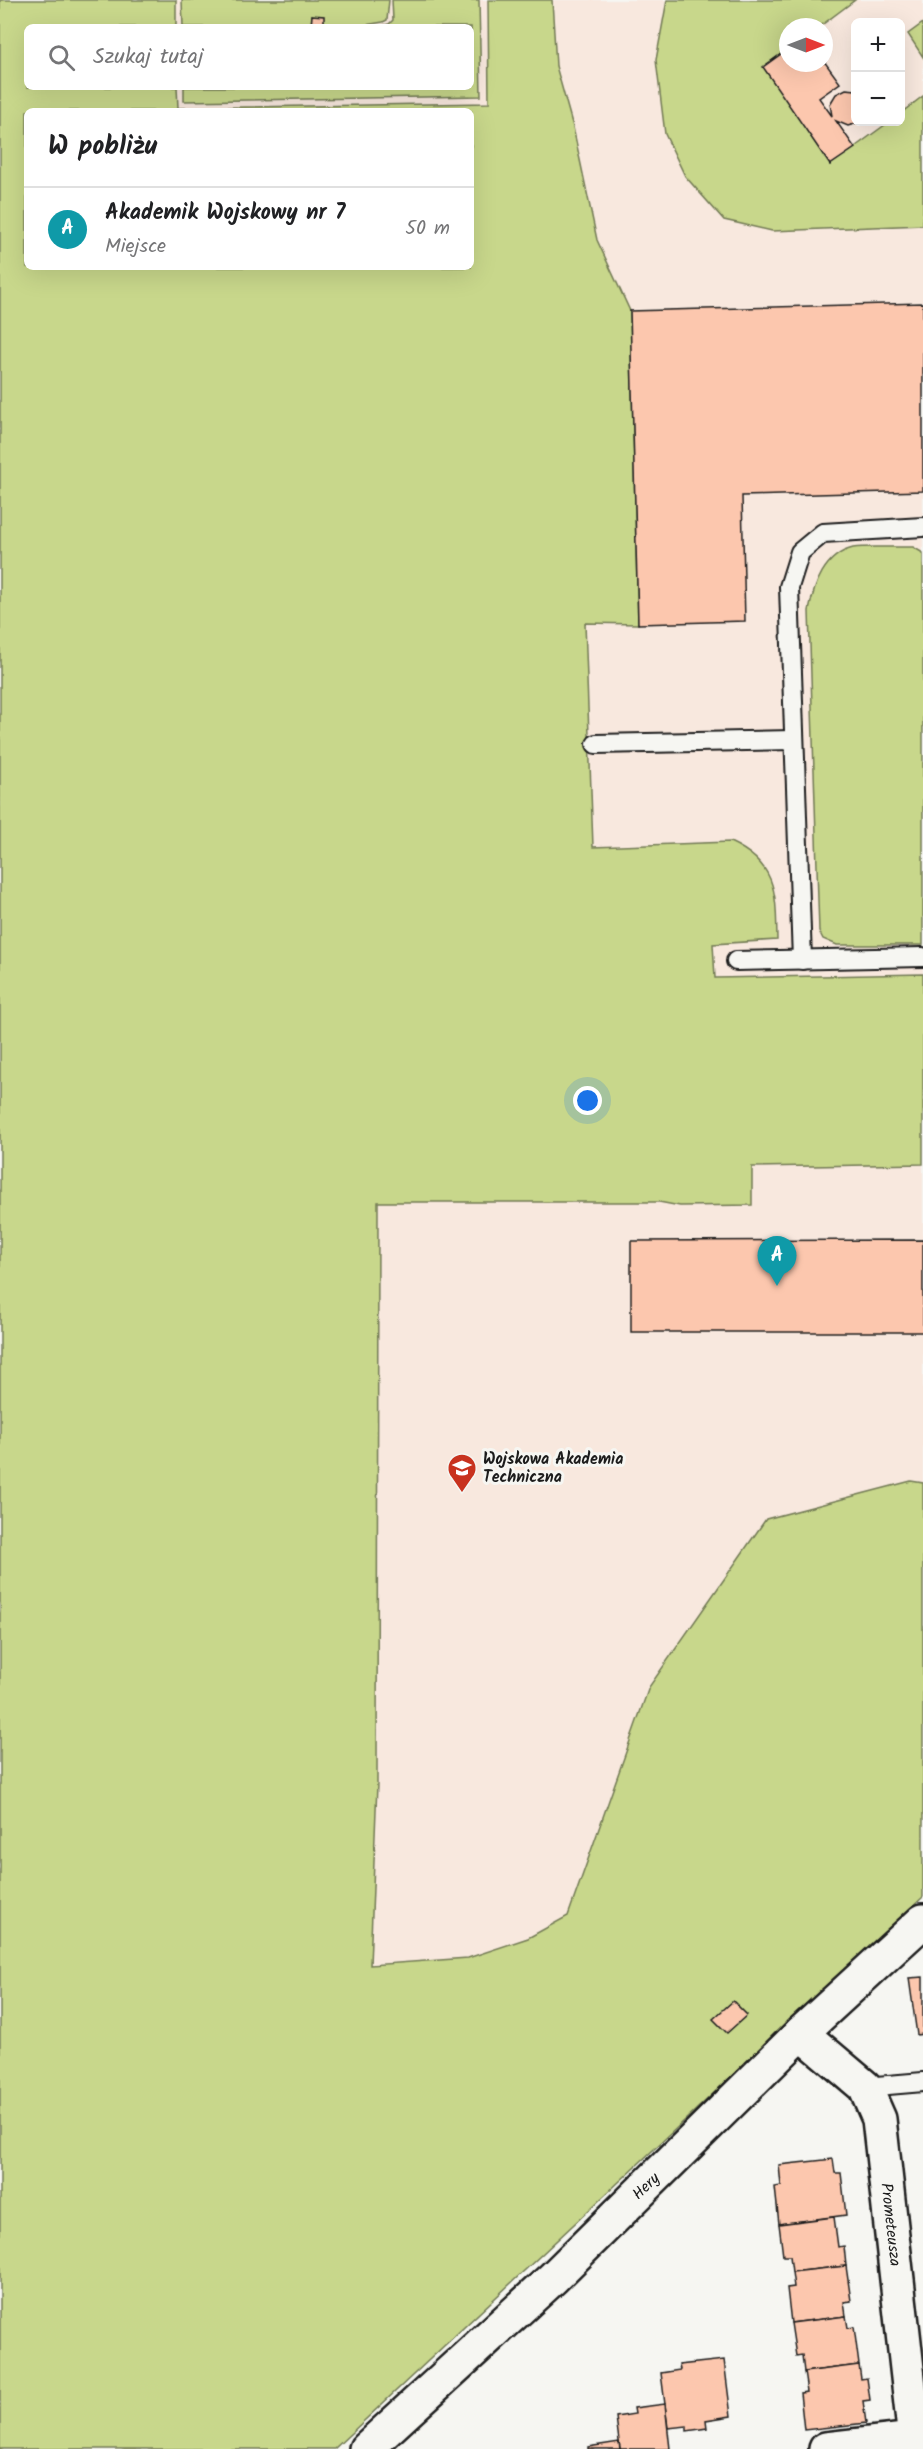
<!DOCTYPE html>
<html lang="pl">
<head>
<meta charset="utf-8">
<style>
	:root { --surface:#fff; --page:#f6f6f6; --text:#202124; --muted:#757577; --line:#e0e0e0; --accent:#c8321e }
	body { margin:0; font-family:Kalam,sans-serif; background:var(--page); color:var(--text) }
	.controls { position:absolute; right:18px; top:18px; display:grid; overflow:hidden; border-radius:9px; box-shadow:0 6px 24px #0002 }
	.controls button { width:54px; height:54px; display:grid; place-items:center; padding:0; border:0; border-bottom:2px solid var(--line); background:var(--surface); color:var(--text); font:30px sans-serif }
	.compass { position:absolute; left:779px; top:18px; width:54px; height:54px; border-radius:50%; background:var(--surface); box-shadow:0 6px 24px #0002; rotate:90deg }
	.you { position:absolute; left:588px; top:1101px; width:21px; height:21px; margin:-15px; border:4px solid #fff; border-radius:50%; background:#1a73e8; box-shadow:0 0 0 9px #1a73e833 }
	.badge { display:grid; place-items:center; width:39px; height:39px; border-radius:50%; background:var(--accent); color:#fff; font-size:20px; font-weight:700 }
	.pin { position:absolute; translate:-50% -50px; filter:drop-shadow(0 2px 3px #0008) }
	.pin::after { content:''; position:absolute; top:32px; width:21px; height:18px; background:inherit; clip-path:polygon(0 0,100% 0,50% 100%) }
	.list { margin:0; padding:0; list-style:none }
	h2 { display:flex; justify-content:space-between; align-items:center; height:78px; margin:0; padding:0 24px; font-size:26px }
	h2 small { font-size:20px; font-weight:400; color:var(--muted) }
	.list li { display:grid; grid-template-columns:39px 1fr auto; gap:18px; align-items:center; box-sizing:border-box; height:84px; padding:0 24px; border-top:2px solid var(--line) }
	.list b { display:block; font-size:22px; white-space:nowrap }
	.list p { margin:0; font-size:20px; white-space:nowrap; color:var(--muted) }
	.list em { font-size:20px; font-style:normal; color:var(--muted) }
	.icon { flex:none; width:33px; height:33px; fill:none; stroke:currentColor; stroke-width:2; stroke-linecap:round; stroke-linejoin:round }
	.map { position:relative; flex:none; width:923px; height:2449px; overflow:hidden }
	.search { position:absolute; background:var(--surface); box-shadow:0 6px 24px #0002; left:24px; top:24px; width:450px; height:66px; display:flex; align-items:center; gap:15px; box-sizing:border-box; padding:0 21px; border-radius:9px; color:var(--muted); font-size:22px }
	.panel { position:absolute; background:var(--surface); box-shadow:0 6px 24px #0002; left:24px; top:108px; width:450px; height:162px; border-radius:9px }
	.map>svg:first-child { display:block }
	.built { fill:#f8e8de; fill-rule:evenodd }
	.green { fill:#c8d78b; stroke:#727a54; stroke-width:1.5; fill-rule:evenodd }
	.building { fill:#fcc7ae; stroke:#1c1c1c; stroke-width:1.5 }
	.lines { fill:none; stroke-linecap:round; stroke-linejoin:round }
	.service-casing { stroke:#1c1c1c; stroke-width:22 }
	.minor-casing { stroke:#1c1c1c; stroke-width:38 }
	.service { stroke:#f6f6f2; stroke-width:18 }
	.minor { stroke:#f6f6f2; stroke-width:33 }
	.labels { text-anchor:middle; dominant-baseline:central; stroke-width:6; stroke-linejoin:round; paint-order:stroke }
	.poi-label { font-size:16px; font-weight:bold; fill:#1c1c1c; stroke:#f6f6f2; text-anchor:start }
	.street-label { font-size:16px; fill:#1c1c1c; stroke:#f6f6f2 }
</style>
</head>
<body>
<div class="map">
<svg width="923" height="2449" viewBox="0 0 923 2449">
	<rect width="100%" height="100%" fill="#f6f6f2"/>
	<filter id="ink" filterUnits="userSpaceOnUse"><feTurbulence type="fractalNoise" baseFrequency=".0167" numOctaves="2"/><feDisplacementMap in="SourceGraphic" scale="12" xChannelSelector="R" yChannelSelector="G"/><feConvolveMatrix kernelMatrix="1 2 1 2 8 2 1 2 1" color-interpolation-filters="sRGB"/></filter>
	<g filter="url(#ink)">
		<path class="built" d="M 49,0 L 923,0 L 923,1784 L 0,2449 L 0,1096 L 378,1202 L 659,1201 L 620,1130 L 471,111 L 52,111 L 51,87 L 471,87 L 471,27 L 49,27 ZM 856,22 L 900,22 L 900,122 L 856,122 ZM 788,27 L 824,27 L 824,63 L 788,63 Z"/>
		<g class="green">
			<path d="M 0,0 L 176,0 L 176,27 L 27,27 L 27,87 L 177,87 L 178,108 L 489,103 L 488,0 L 552,0 L 556,66 L 573,127 L 597,240 L 630,311 L 638,624 L 585,623 L 593,847 L 730,842 C 778,864 776,894 777,940 L 713,944 L 715,978 L 923,974 L 923,1164 L 752,1167 L 752,1205 L 680,1206 L 659,1202 L 378,1202 L 377,1784 L 370,1965 L 468,1958 L 528,1938 L 568,1916 L 649,1687 L 766,1519 L 911,1481 L 923,1483 L 923,1897 L 334,2449 L 0,2449 ZM 27,111 L 471,111 L 471,267 L 27,267 Z"/>
			<path d="M 182,0 L 389,0 L 387,20 L 383,22 L 354,27 L 324,27 L 312,15 L 311,27 L 183,27 Z"/>
			<path d="M 392,0 L 479,0 L 481,96 L 184,101 L 184,87 L 471,87 L 471,27 L 378,27 L 389,24 L 393,20 Z"/>
			<path d="M 667,0 L 855,0 L 819,27 L 788,27 L 788,49 L 764,67 L 830,165 L 889,122 L 900,122 L 901,113 L 923,96 L 923,225 L 772,231 L 724,220 L 685,176 L 665,134 L 656,60 Z"/>
			<path d="M 923,23 L 923,57 L 908,34 Z"/>
			<path d="M 877,547 L 913,547 L 923,553 L 923,945 L 837,945 L 823,939 L 819,931 L 809,611 C 814,585 824,555 853,548 C 860,547 869,547 877,547 Z"/>
		</g>
		<g class="building">
			<path d="M 312,15 L 324,16 L 324,27 L 311,27 Z"/>
			<path d="M 788,49 L 788,63 L 824,63 L 824,61 L 840,83 L 819,98 L 832,116 L 830,104 L 836,94 L 846,89 L 856,90 L 856,122 L 861,122 L 848,126 L 836,121 L 855,148 L 830,165 L 763,67 Z"/>
			<path d="M 923,303 L 923,491 L 742,496 L 745,621 L 638,624 L 630,311 Z"/>
			<path d="M 923,1240 L 923,1332 L 631,1332 L 631,1241 Z"/>
			<path d="M 923,1977 L 923,2034 L 917,2035 L 909,1978 Z"/>
			<path d="M 733,2001 L 747,2015 L 727,2033 L 713,2019 Z"/>
			<path d="M 833,2159 L 835,2173 L 841,2173 L 846,2215 L 779,2224 L 775,2187 L 781,2186 L 779,2165 Z"/>
			<path d="M 834,2217 L 838,2247 L 844,2246 L 846,2266 L 792,2272 L 790,2256 L 783,2256 L 779,2224 Z"/>
			<path d="M 846,2266 L 851,2301 L 844,2302 L 846,2316 L 791,2323 L 787,2288 L 794,2287 L 792,2272 Z"/>
			<path d="M 846,2316 L 848,2328 L 854,2327 L 859,2365 L 804,2372 L 802,2355 L 796,2356 L 791,2323 Z"/>
			<path d="M 724,2360 L 731,2416 L 706,2420 L 707,2428 L 687,2431 L 687,2426 L 668,2428 L 661,2373 L 680,2370 L 679,2365 Z"/>
			<path d="M 859,2365 L 861,2379 L 867,2378 L 870,2400 L 863,2401 L 866,2423 L 804,2430 L 800,2393 L 807,2392 L 804,2372 Z"/>
			<path d="M 665,2404 L 670,2449 L 620,2449 L 616,2417 L 635,2414 L 634,2408 Z"/>
			<path d="M 619,2442 L 620,2449 L 588,2449 L 588,2447 Z"/>
		</g>
		<g class="lines">
			<g class="service-casing">
				<g id="service">
					<path d="M 596,744 L 794,740"/>
					<path d="M 802,960 L 789,587 L 800,552 L 823,533 L 923,527"/>
					<path d="M 736,961 L 923,957"/>
					<path d="M 865,2087 L 923,2082"/>
				</g>
			</g>
			<g class="minor-casing">
				<g id="minor">
					<path id="s1" d="M 801,2033 L 865,2087 L 879,2119 L 916,2449"/>
					<path id="s2" d="M 366,2449 L 553,2278 L 801,2033 L 923,1921"/>
					<path d="M 826,2449 L 923,2438"/>
				</g>
			</g>
			<use href="#service" class="service"/>
			<use href="#minor" class="minor"/>
		</g>
	</g>
	<defs>
		<g id="university-pin" transform="scale(1.5)"><path d="M0 17L-7.5 6A9.5 9.5 0 1 1 7.5 6Z" fill="#c8321e" stroke="#f6f6f2"/><path d="M0-5L7-2L0 1L-7-2ZM-4 1L0 2.5L4 1V4Q0 6-4 4Z" fill="#fff"/></g>
	</defs>
	<g fill-rule="evenodd">
		<use href="#university-pin" x="462" y="1468"/>
	</g>
	<g class="labels">
		<g class="poi-label">
			<text x="483" y="1459">Wojskowa Akademia<tspan x="483" dy="18">Techniczna</tspan></text>
		</g>
		<g class="street-label">
			<text stroke="none"><textPath href="#s2" startOffset="384">Hery</textPath></text>
			<text stroke="none"><textPath href="#s1" startOffset="225">Prometeusza</textPath></text>
		</g>
	</g>
</svg>
<div class="controls">
<button>+</button>
<button>−</button>
</div>
<svg class="compass" viewBox="-18 -18 36 36"><path d="M0-13l5 13h-10z" fill="#e53935"/><path d="M0 13l5-13h-10z" fill="#757577"/></svg>
<div class="you"></div>
<div class="pin badge" style="left:777px;top:1286px;background:#0f9aa8">A</div>
<div class="search"><svg class="icon" aria-label="search" viewBox="0 0 24 24"><circle cx="10" cy="10" r="6"/><path d="M15 15l6 6"/></svg>Szukaj tutaj</div>
<section class="panel">
<h2>W pobliżu<small></small></h2>
<ul class="list">
<li><span class="badge" style="background:#0f9aa8">A</span><div><b>Akademik Wojskowy nr 7</b><p>Miejsce</p></div><em>50 m</em></li>
</ul>
</section>
</div>
</body>
</html>
